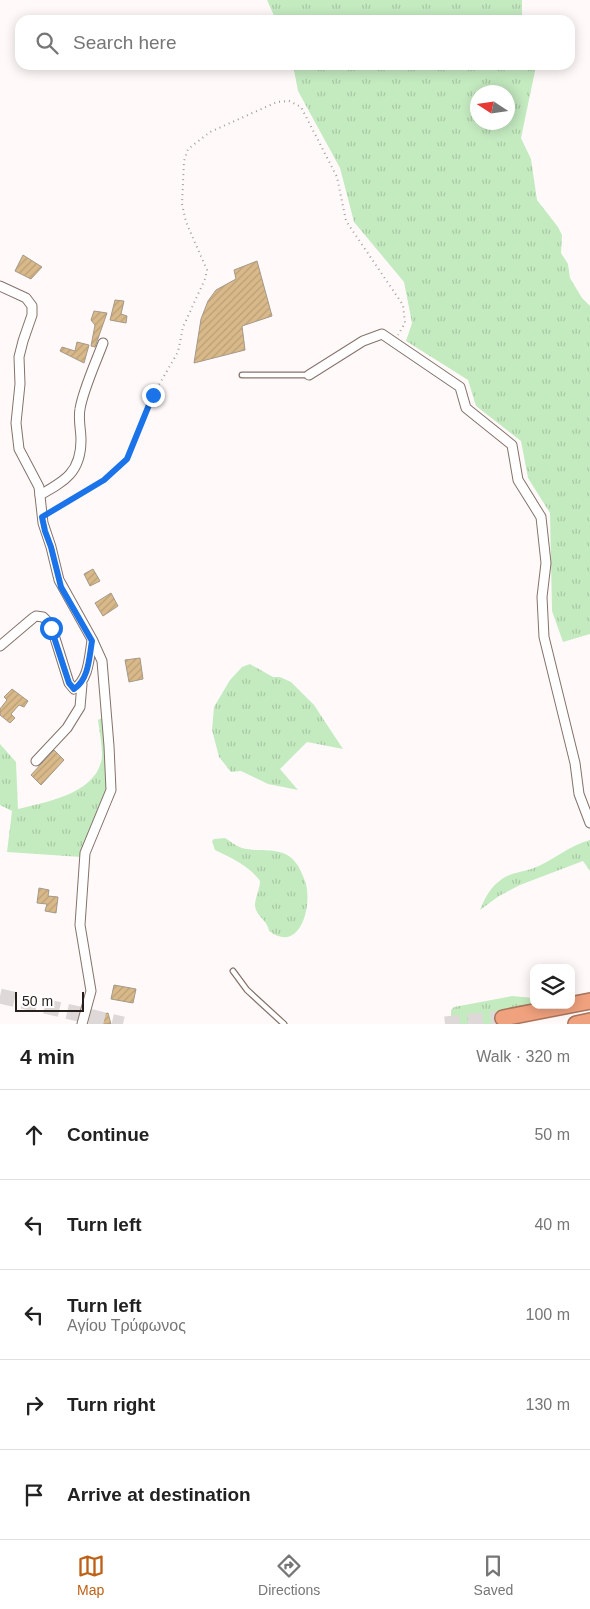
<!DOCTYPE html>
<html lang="en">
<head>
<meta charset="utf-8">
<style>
	:root { --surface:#fff; --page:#f2f2f2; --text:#222; --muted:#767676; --line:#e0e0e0; --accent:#be6015 }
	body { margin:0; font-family:Helvetica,sans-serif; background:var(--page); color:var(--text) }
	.controls { position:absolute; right:15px; bottom:15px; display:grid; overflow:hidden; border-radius:10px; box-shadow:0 2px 12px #0003 }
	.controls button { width:45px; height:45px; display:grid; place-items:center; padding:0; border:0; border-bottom:1px solid var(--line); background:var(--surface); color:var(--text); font:25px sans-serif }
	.compass { position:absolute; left:470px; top:85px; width:45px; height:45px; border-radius:50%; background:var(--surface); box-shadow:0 2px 12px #0003; rotate:282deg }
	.scale { position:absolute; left:15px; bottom:12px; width:69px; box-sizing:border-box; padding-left:5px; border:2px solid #261f1c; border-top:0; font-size:14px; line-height:18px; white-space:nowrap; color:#261f1c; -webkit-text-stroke:4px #fff; paint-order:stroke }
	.stop { position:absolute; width:15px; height:15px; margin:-11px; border:4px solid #1a73e8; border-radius:50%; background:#fff }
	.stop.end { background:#1a73e8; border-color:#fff; box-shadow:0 1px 5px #0008 }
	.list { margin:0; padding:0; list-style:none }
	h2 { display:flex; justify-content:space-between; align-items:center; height:65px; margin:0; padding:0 20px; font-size:21px }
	h2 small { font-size:16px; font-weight:400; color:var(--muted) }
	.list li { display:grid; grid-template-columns:32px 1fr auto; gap:15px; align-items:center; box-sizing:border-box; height:90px; padding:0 20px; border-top:1px solid var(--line) }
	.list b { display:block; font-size:19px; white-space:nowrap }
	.list p { margin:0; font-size:16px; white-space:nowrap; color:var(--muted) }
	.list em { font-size:16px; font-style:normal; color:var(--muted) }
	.icon { flex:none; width:28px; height:28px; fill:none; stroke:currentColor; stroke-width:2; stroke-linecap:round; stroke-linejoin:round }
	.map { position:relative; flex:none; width:590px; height:1024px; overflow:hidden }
	.search { position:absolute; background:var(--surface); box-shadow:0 2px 12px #0003; left:15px; right:15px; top:15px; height:55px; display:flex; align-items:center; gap:12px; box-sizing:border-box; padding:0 18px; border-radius:15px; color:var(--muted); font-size:19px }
	.sheet { height:515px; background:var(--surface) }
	nav { display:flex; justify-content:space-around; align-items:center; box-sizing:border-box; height:70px; border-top:1px solid var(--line); background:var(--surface); font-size:14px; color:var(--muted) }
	nav a { display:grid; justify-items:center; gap:2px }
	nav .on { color:var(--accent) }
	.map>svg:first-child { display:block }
	.grass { fill:url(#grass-tufts); fill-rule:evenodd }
	.building { fill:url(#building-hatch); stroke:#a49989 }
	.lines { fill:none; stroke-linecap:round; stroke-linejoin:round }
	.motorway-tunnel { stroke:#ded9d8; stroke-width:15; stroke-dasharray:15 8; stroke-linecap:butt }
	.service-casing { stroke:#85726b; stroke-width:7 }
	.minor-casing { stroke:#85726b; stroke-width:11 }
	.motorway-casing { stroke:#a9745b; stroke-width:18 }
	.path { stroke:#a29c9a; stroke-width:2; stroke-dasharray:1 4; stroke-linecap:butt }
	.service { stroke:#fff; stroke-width:4.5 }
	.minor { stroke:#fff; stroke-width:9 }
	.motorway { stroke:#f0a17d; stroke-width:15 }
	.route { stroke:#1a73e8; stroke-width:6 }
</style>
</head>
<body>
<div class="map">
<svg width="590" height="1024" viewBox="0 0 590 1024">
	<defs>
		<pattern id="grass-tufts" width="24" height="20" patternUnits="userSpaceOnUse" patternTransform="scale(1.25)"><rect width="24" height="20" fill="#c4eac0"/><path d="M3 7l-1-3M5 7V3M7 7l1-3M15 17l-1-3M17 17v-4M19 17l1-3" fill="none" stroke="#a8c8a4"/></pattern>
		<pattern id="building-hatch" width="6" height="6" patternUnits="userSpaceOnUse" patternTransform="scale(1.25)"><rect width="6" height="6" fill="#d9b989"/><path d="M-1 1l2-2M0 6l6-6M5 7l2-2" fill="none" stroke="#ba9f76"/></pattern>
	</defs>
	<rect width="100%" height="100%" fill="#fffaf9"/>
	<g class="grass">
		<path d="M 267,0 L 522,0 L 522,20 L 276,20 Z"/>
		<path d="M 293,65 L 533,65 L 535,71 L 521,138 L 531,159 L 537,200 L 558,227 L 562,235 L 561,253 L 568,264 L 570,278 L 582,298 L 590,306 L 590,634 L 563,642 L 552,611 L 550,513 L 528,478 L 521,441 L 476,406 L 468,380 L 406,341 L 412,323 L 404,282 L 354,222 L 340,168 L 298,91 ZM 478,92 L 508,92 L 508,122 L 478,122 Z"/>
		<path d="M 250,664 L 273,677 L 280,677 L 291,682 L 314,705 L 343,749 L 307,742 L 280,769 L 298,790 L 268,784 L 241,771 L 231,772 L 219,757 L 212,730 L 214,707 L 230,680 L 242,667 Z"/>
		<path d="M 105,716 L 108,789 L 81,857 L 7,852 L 12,811 L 0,805 L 0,744 L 16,762 L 18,809 C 46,802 93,794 101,762 C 104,754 99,729 98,720 Z"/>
		<path d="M 225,838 C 230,841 236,846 242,848 C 260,853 283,845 296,863 C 300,868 304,878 306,884 C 312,907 300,954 269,931 C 268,921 256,916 255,906 C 255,897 260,889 260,881 C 249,866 232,858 215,850 L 212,841 L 214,839 Z"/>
		<path d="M 590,840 L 590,871 L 583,861 L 520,885 L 499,896 L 480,910 C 485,898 490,887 502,879 C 509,873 522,872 531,869 C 552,862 569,845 590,840 Z"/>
		<path d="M 512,996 L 534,998 L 534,1005 L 505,1024 L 451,1024 L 451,1010 L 454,1007 Z"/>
	</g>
	<g class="building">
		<path d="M 23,255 L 42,267 L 31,279 L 15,271 Z"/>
		<path d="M 257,261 L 272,316 L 242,326 L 245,350 L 194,363 L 201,319 L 208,301 L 216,290 L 236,279 L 234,270 Z"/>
		<path d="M 115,300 L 124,301 L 121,314 L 127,316 L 126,323 L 110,320 Z"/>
		<path d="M 94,311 L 107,313 L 95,347 L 91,346 L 95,325 L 91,320 Z"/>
		<path d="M 77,342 L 89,345 L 84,363 L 60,351 L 62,347 L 75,351 Z"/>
		<path d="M 93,569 L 100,581 L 90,586 L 84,574 Z"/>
		<path d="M 111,593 L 118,606 L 103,616 L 95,603 Z"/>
		<path d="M 140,658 L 143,679 L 129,682 L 125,660 Z"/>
		<path d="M 12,689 L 28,701 L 24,707 L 19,705 L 11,714 L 15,718 L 10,723 L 0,715 L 0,709 L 7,700 L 4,697 Z"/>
		<path d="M 54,750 L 64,760 L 41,785 L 31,775 Z"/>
		<path d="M 39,888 L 49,890 L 48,896 L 58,897 L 56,913 L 45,911 L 47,904 L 37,903 Z"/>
		<path d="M 114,985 L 136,989 L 133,1003 L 111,999 Z"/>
		<path d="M 108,1013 L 111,1024 L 99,1024 L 97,1016 Z"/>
	</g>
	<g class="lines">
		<g class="motorway-tunnel">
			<path d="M 0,996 L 123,1024"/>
			<path d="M 445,1024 L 503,1018"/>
		</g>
		<g class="service-casing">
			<g id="service">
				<path d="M 242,375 L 309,375"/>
				<path d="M 233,971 L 247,990 L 284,1024"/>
			</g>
		</g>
		<g class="minor-casing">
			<g id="minor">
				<path d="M 0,286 L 26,298 L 32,306 L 32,315 L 23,341 L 19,357 L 20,384 L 16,423 L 19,449 L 39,487 L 43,523 L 51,547 L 59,580 L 93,641 L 102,661 L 109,746 L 111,790 L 85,853 L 80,925 L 91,991 L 82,1024"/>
				<path d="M 309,375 L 363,341 L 382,334 L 460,387 L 466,408 L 512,445 L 518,480 L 541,517 L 546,563 L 542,597 L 544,637 L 575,763 L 579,794 L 590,823"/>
				<path d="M 40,495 C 65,481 81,472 81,440 C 81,430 78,419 80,409 C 83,390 96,362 103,343"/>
				<path d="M 0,646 L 33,618 L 36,616 L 43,617 L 48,622 L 54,635 L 69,683 L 74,689 C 89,679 89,658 92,641"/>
				<path d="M 36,761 L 67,728 L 80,707 L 82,684"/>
			</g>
		</g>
		<g class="motorway-casing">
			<g id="motorway">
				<path d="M 503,1018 L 590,1001"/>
				<path d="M 576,1024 L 590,1021"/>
			</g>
		</g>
		<path class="path" d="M 50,512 L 104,480 L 127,459 L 153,395 L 178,352 L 183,327 L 205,279 L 207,270 L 186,222 L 182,204 L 184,161 L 188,149 L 210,132 L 277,102 L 289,101 L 301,107 L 337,177 L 346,221 L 403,305 L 405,323 L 398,335"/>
		<use href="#service" class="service"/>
		<use href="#minor" class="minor"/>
		<use href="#motorway" class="motorway"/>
	</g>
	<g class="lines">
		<path class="route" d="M 51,628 L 69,683 L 74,689 C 89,679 89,658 92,641 L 61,587 L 51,547 L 45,531 L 42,517 L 104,480 L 127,459 L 153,395"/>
	</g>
</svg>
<div class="controls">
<button><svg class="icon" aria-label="layers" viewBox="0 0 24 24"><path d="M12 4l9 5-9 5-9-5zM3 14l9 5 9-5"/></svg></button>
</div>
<svg class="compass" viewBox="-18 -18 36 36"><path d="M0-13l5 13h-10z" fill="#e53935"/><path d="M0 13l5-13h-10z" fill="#767676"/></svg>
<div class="scale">50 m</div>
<div class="stop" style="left:51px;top:628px"></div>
<div class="stop end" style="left:153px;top:395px"></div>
<div class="search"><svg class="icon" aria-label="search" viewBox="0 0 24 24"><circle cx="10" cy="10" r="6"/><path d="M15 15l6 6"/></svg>Search here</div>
</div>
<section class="sheet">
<h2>4 min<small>Walk · 320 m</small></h2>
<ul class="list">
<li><svg class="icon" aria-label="ahead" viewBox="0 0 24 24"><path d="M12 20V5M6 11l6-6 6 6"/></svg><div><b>Continue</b></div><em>50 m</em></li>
<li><svg class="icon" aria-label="left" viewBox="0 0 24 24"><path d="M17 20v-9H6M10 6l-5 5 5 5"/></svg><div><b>Turn left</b></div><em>40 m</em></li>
<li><svg class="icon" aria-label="left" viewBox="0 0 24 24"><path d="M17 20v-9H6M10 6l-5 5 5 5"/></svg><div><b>Turn left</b><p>Αγίου Τρύφωνος</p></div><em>100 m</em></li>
<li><svg class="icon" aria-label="right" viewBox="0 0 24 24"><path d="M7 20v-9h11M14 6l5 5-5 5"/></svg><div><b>Turn right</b></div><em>130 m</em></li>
<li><svg class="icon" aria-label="arrive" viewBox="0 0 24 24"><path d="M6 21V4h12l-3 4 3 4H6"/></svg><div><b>Arrive at destination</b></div></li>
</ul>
</section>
<nav>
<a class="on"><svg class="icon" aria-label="map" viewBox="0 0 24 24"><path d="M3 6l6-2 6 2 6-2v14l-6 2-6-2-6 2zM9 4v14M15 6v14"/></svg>Map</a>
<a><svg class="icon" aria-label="directions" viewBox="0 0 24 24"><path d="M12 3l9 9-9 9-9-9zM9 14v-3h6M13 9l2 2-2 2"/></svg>Directions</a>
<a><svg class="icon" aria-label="saved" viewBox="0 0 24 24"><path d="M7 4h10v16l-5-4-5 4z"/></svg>Saved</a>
</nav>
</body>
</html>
